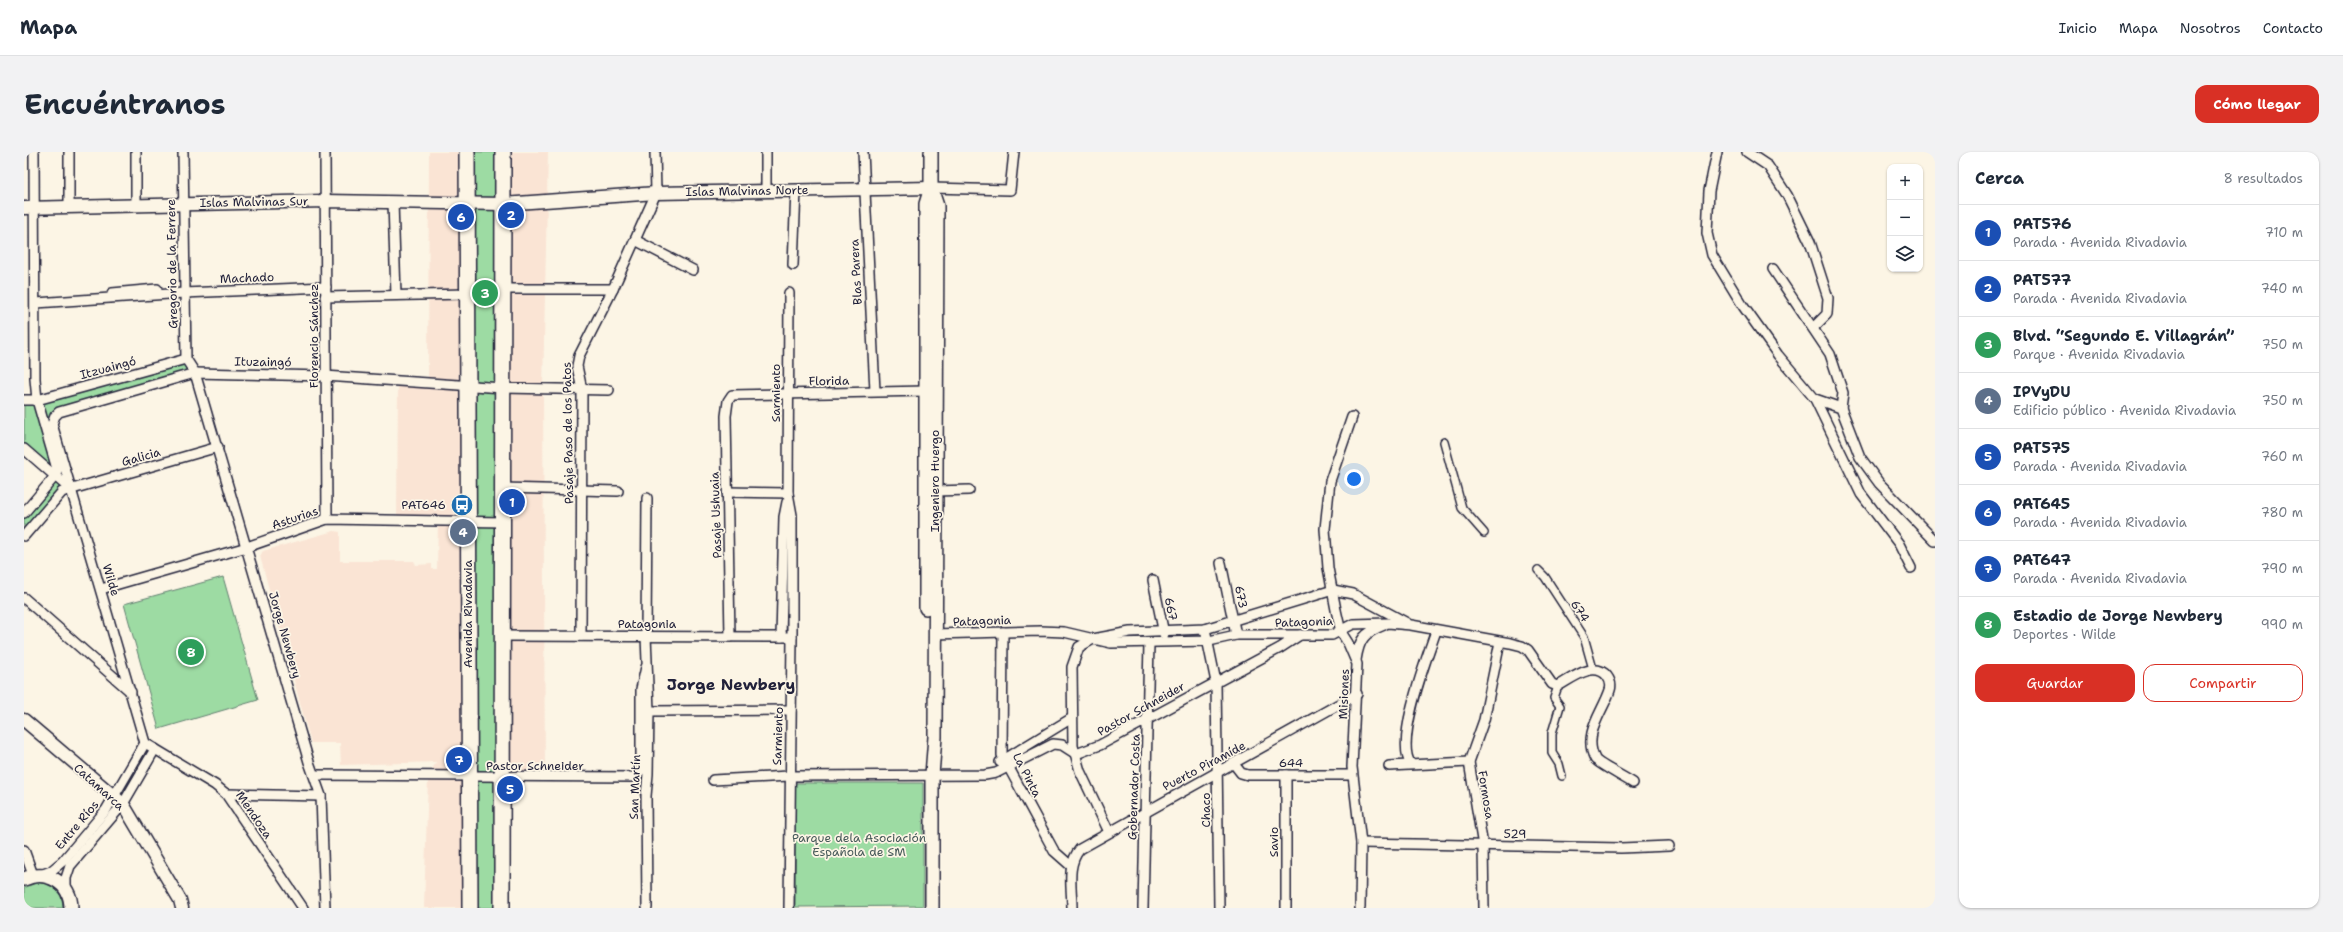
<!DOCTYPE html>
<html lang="es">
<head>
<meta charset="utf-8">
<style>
	:root { --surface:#fff; --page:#f2f2f3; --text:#1f2937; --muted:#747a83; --line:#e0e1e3; --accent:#d93025 }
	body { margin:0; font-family:"Shantell Sans",sans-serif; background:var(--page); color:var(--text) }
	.controls { position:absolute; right:12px; top:12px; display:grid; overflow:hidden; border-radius:8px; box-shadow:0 1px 3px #0004 }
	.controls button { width:36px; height:36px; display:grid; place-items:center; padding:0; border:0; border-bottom:1px solid var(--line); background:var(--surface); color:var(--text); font:20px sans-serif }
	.you { position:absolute; left:1330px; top:327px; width:14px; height:14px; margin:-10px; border:3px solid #fff; border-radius:50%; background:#1a73e8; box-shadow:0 0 0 6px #1a73e833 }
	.badge { display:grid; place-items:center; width:26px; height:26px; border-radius:50%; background:var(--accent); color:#fff; font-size:13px; font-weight:700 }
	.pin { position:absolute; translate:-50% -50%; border:2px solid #fff; box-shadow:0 1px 4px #0006 }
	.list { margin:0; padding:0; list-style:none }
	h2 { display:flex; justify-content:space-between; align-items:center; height:52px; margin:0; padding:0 16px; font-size:17px }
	h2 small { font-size:13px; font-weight:400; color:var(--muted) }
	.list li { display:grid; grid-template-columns:26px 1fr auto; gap:12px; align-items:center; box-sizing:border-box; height:56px; padding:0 16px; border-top:1px solid var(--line) }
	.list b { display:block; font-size:15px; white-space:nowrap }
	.list p { margin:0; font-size:13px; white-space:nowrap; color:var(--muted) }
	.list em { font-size:13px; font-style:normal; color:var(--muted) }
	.actions { display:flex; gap:8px; padding:12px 16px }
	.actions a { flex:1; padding:9px 0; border:1px solid var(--accent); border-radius:12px; text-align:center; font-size:14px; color:var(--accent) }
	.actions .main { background:var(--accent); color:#fff }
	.icon { flex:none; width:22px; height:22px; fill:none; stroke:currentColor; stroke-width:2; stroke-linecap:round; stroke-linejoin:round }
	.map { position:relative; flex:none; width:1911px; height:756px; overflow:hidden; border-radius:12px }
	header { display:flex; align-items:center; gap:24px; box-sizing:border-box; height:56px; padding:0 20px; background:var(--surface); border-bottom:1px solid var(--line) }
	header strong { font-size:19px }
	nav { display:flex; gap:22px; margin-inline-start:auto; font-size:14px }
	.intro { display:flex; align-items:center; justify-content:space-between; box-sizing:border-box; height:96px; padding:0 24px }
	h1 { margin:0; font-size:28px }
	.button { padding:10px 18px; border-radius:12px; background:var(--accent); color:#fff; font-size:14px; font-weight:700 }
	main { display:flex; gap:24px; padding:0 24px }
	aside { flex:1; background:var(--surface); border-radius:12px; box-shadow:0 1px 3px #0004 }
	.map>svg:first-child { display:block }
	.built { fill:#fae4d4 }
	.green { fill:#9ddba3; stroke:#607e6f }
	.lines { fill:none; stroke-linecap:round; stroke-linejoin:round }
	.pedestrian-casing { stroke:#22223b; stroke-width:10 }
	.minor-casing { stroke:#22223b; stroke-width:12 }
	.tertiary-casing { stroke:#22223b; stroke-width:15 }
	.secondary-casing { stroke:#22223b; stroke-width:16 }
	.primary-casing { stroke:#22223b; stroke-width:18 }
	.pedestrian { stroke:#fcf5e5; stroke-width:7 }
	.minor { stroke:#fcf5e5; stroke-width:9 }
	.tertiary { stroke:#fcf5e5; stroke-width:12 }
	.secondary { stroke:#fcf5e5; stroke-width:13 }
	.primary { stroke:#fcf5e5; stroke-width:15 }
	.labels { text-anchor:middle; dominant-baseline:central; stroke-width:3.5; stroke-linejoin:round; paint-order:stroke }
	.street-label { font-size:12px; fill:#22223b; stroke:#fcf5e5 }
	.poi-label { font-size:12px; fill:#22223b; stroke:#fcf5e5; text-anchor:end }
	.park-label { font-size:12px; fill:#475a5a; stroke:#fcf5e5 }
	.district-label { font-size:16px; font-weight:bold; fill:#22223b; stroke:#fcf5e5 }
</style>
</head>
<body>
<header>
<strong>Mapa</strong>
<nav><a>Inicio</a><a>Mapa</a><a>Nosotros</a><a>Contacto</a></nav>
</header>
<div class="intro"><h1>Encuéntranos</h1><a class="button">Cómo llegar</a></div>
<main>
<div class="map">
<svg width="1911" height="756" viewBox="0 0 1911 756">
	<rect width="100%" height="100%" fill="#fcf5e5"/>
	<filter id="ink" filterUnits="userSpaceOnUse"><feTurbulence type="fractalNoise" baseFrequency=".025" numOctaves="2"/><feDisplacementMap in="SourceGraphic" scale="8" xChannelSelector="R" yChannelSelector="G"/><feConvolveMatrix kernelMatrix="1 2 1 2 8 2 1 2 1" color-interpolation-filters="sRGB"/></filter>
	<g filter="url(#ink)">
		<path class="built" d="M 405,0 L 524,0 L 519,237 L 521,626 L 445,627 L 446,756 L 400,756 L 404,625 L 412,610 L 317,613 L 316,591 L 287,591 L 236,404 L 239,399 L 310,379 L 316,380 L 316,409 L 390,409 L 392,413 L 408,412 L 408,417 L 413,417 L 414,368 L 373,368 L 374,228 L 404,230 Z"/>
		<g class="green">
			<path d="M 443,0 L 479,0 L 478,756 L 446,756 Z"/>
			<path d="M 162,207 L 171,221 L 31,264 L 47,338 L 38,340 L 0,384 L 0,361 L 32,323 L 0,297 L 0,248 Z"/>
			<path d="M 199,425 L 234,548 L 135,577 L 100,452 Z"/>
			<path d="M 771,631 L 899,631 L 899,754 L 771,755 Z"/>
			<path d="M 14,730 C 29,732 39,740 39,756 L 0,756 L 0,736 Z"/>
		</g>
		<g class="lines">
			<g class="pedestrian-casing">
				<g id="pedestrian">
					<path d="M 1420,290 L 1438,356 L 1460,381"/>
					<path d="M 1514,418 L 1521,425 L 1560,485 L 1569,517"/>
					<path d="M 1534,534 L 1530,546 L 1536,554 L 1528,581 L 1528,601 L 1535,612 L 1538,624"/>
				</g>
			</g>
			<g class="minor-casing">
				<g id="minor">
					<path d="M 112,0 L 112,53"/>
					<path d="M 159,0 L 162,207 L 171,221 L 285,610 L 297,644 L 301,756"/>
					<path d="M 301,0 L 303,367"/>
					<path d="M 839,0 L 851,239"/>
					<path d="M 1693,0 L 1685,39 L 1683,81 L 1688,103 L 1719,154 L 1754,203 L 1791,247 L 1817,256 L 1836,305 L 1855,331 L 1911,389"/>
					<path d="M 1723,0 L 1744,14 L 1763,43 L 1786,90 L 1804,146 L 1803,162 L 1789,176"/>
					<path d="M 907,36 L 986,38 L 990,0"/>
					<path d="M 742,39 L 742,0"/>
					<path d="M 369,50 L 372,143"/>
					<path d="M 45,55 L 45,0"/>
					<path d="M 611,88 L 669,118"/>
					<path d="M 769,113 L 772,38"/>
					<path d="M 1749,117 L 1806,202 L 1819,241 L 1817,256"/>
					<path d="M 478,137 L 589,137"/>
					<path d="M 88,141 L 133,137"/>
					<path d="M 765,141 L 764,341 L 768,363 L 768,485 L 765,756"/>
					<path d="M 301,145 L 443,142"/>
					<path d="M 12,151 L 160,141 L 302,135"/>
					<path d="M 1791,247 L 1837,342 L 1875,392 L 1887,416"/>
					<path d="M 0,248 L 13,248 L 162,207"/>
					<path d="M 1328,265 L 1306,329 L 1301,377 L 1304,416 L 1312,458 L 1317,480 L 1324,491 L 1333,512 L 1328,615 L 1337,691 L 1336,756"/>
					<path d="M 0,297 L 46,337"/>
					<path d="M 479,336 L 594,339"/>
					<path d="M 911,339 L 945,338"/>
					<path d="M 704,340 L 764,341"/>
					<path d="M 623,346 L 622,484 L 625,559 L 624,622 L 622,644 L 623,756"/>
					<path d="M 0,361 L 32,323 L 33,317 L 13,248 L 11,227 L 10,0"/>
					<path d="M 0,384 L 38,340 L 194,295"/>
					<path d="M 1197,411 L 1212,483"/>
					<path d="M 1129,428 L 1140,482"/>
					<path d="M 77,437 L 223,395 L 303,367 L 479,370"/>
					<path d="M 0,446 L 107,540"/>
					<path d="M 1181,477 L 1192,530 L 1195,756"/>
					<path d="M 979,480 L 978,603 L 1030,699 L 1047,714"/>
					<path d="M 911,482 L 1017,479 L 1040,480 L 1087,491 L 1185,489 L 1212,483 L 1308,483 L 1329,472 L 1364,471 L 1387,473 L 1486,491 L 1498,494 L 1504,498 L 1528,532 L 1534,534 C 1547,527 1570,508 1583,524 C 1586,528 1588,532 1586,538 C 1579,560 1558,582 1571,607 C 1574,612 1602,626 1609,631"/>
					<path d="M 479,484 L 768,485"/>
					<path d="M 557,484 L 558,238 L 553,214 L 555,204 L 589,137 L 632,41 L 631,0"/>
					<path d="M 706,485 L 702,264 L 704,249 L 708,243 L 902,239"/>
					<path d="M 757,485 L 760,365 L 763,350"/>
					<path d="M 1332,508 C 1335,487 1340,481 1360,473"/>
					<path d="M 625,559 L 767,558"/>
					<path d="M 121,591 L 28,272 L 31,264 L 35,260 L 171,221 L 301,224 L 479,236 L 585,238"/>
					<path d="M 121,591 L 191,633 L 202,642 L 279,756"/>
					<path d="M 976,610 L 1048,566"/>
					<path d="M 1210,612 L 1217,621 L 1224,623 L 1328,623"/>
					<path d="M 1387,612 C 1370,591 1403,505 1412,479"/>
					<path d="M 1365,614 L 1445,610"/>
					<path d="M 291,623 L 611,625 L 617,618 L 617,537 L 622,515"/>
					<path d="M 1262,623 L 1262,756"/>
					<path d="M 689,628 L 765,624 L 961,623 L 972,621 L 1029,592 L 1038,593 L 1052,602 L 1076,593 L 1256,496 L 1276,483"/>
					<path d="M 202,642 L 297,644"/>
					<path d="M 1085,680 L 1056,619 L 1049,594 L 1048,515 L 1055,495 L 1069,487 L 1106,480 L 1181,477 L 1309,438 L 1329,442 L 1383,471"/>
					<path d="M 1337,691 L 1597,696 L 1645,694"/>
					<path d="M 0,698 L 9,723"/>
					<path d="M 19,722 L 27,719 L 39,709 L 82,658 L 121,591"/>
					<path d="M 42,737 L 42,726 L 46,714 L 99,652 L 131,597"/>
					<path d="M 1048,756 C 1048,736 1042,713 1056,697 L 1333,542"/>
					<path d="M 1119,756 L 1125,491"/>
					<path d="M 1460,756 L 1459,694 L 1445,610 L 1460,568 L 1476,490"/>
				</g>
			</g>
			<g class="tertiary-casing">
				<g id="tertiary">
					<path d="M 0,56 L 302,49 L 479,52 L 632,41 L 907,36"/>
					<path d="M 0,568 L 99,652 L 156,748 L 158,756"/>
				</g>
			</g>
			<g class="secondary-casing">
				<g id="secondary">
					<path d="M 907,36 L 913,54 L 911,585 L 908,623 L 908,756"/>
					<path d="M 902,456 L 902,52 L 907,36 L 907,0"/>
					<path d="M 0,727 C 22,717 47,730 47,756"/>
				</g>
			</g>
			<g class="primary-casing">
				<g id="primary">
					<path d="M 443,0 L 446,756"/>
					<path d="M 478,756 L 479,0"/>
				</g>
			</g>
			<use href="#pedestrian" class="pedestrian"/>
			<use href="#minor" class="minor"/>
			<use href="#tertiary" class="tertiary"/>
			<use href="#secondary" class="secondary"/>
			<use href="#primary" class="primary"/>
		</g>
	</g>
	<defs>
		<g id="bus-disc" transform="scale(1.15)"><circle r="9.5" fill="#1f6fb2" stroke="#fcf5e5"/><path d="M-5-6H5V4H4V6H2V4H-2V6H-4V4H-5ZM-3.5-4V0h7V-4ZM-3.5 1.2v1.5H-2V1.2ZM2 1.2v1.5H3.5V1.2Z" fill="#fff"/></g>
	</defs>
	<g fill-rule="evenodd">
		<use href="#bus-disc" x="438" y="353"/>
	</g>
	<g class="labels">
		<g class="street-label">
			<text transform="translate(723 39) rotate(-1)">Islas Malvinas Norte</text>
			<text transform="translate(230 50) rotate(-1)">Islas Malvinas Sur</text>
			<text transform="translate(148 112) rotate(-91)">Gregorio de la Ferrere</text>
			<text transform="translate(832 120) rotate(-93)">Blas Parera</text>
			<text transform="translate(223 126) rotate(-2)">Machado</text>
			<text transform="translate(290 184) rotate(-90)">Florencio Sánchez</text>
			<text transform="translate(239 210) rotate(1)">Ituzaingó</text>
			<text transform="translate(84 216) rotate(-15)">Itzuaingó</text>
			<text transform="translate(805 229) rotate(-1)">Florida</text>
			<text transform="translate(752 241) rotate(-90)">Sarmiento</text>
			<text transform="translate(544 281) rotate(-91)">Pasaje Paso de los Patos</text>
			<text transform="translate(117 305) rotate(-16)">Galicia</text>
			<text transform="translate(911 329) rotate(-90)">Ingeniero Huergo</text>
			<text transform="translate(692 363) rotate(-92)">Pasaje Ushuaia</text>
			<text transform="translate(271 366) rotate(-19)">Asturias</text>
			<text transform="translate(87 428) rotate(73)">Wilde</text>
			<text transform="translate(1217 445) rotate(79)">673</text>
			<text transform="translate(1147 457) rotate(79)">667</text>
			<text transform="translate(1556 459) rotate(57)">674</text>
			<text transform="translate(444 462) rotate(-90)">Avenida Rivadavia</text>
			<text transform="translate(958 469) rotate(-2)">Patagonia</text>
			<text transform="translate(1280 470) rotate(-2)">Patagonia</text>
			<text x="623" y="472">Patagonia</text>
			<text transform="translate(261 483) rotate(74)">Jorge Newbery</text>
			<text transform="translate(1320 542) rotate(-88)">Misiones</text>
			<text transform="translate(1117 557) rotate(-29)">Pastor Schneider</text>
			<text transform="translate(754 584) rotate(-88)">Sarmiento</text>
			<text x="1267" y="611">644</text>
			<text x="511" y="614">Pastor Schneider</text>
			<text transform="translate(1180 614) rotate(-28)">Puerto Piramíde</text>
			<text transform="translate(1003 623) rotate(63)">La Pinta</text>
			<text transform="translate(75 635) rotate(42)">Catamarca</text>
			<text transform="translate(611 635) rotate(-88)">San Martín</text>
			<text transform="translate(1110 635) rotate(-88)">Gobernador Costa</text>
			<text transform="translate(1462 643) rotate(81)">Formosa</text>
			<text transform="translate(1182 658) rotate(-90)">Chaco</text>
			<text transform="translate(230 663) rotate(56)">Mendoza</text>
			<text transform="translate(53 673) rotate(-50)">Entre Ríos</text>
			<text transform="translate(1491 682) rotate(1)">529</text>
			<text transform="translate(1250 690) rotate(-90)">Savio</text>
		</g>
		<g class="poi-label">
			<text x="422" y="353">PAT646</text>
		</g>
		<g class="park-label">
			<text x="835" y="686">Parque dela Asociación<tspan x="835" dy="14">Española de SM</tspan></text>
		</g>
		<g class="district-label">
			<text x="707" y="532">Jorge Newbery</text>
		</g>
	</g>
</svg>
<div class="controls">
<button>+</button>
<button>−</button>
<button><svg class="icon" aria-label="layers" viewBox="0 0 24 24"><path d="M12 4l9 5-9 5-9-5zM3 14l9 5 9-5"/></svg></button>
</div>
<div class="you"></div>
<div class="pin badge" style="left:488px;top:350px;background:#1a4fb4">1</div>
<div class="pin badge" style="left:487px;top:63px;background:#1a4fb4">2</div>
<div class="pin badge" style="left:461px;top:141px;background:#2e9e5b">3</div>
<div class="pin badge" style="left:439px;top:380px;background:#5c6f8a">4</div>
<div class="pin badge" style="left:486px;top:637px;background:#1a4fb4">5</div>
<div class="pin badge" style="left:437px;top:65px;background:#1a4fb4">6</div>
<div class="pin badge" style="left:435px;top:608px;background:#1a4fb4">7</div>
<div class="pin badge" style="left:167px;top:500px;background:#2e9e5b">8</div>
</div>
<aside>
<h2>Cerca<small>8 resultados</small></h2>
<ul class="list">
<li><span class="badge" style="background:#1a4fb4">1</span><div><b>PAT576</b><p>Parada · Avenida Rivadavia</p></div><em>710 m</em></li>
<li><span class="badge" style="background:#1a4fb4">2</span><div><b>PAT577</b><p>Parada · Avenida Rivadavia</p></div><em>740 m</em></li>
<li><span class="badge" style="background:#2e9e5b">3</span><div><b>Blvd. “Segundo E. Villagrán”</b><p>Parque · Avenida Rivadavia</p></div><em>750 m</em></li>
<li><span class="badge" style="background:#5c6f8a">4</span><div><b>IPVyDU</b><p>Edificio público · Avenida Rivadavia</p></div><em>750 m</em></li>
<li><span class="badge" style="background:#1a4fb4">5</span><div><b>PAT575</b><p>Parada · Avenida Rivadavia</p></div><em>760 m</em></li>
<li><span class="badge" style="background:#1a4fb4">6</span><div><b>PAT645</b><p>Parada · Avenida Rivadavia</p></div><em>780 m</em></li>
<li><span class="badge" style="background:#1a4fb4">7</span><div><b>PAT647</b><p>Parada · Avenida Rivadavia</p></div><em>790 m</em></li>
<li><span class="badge" style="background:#2e9e5b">8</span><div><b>Estadio de Jorge Newbery</b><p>Deportes · Wilde</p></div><em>990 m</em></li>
</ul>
<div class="actions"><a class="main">Guardar</a><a>Compartir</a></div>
</aside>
</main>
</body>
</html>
